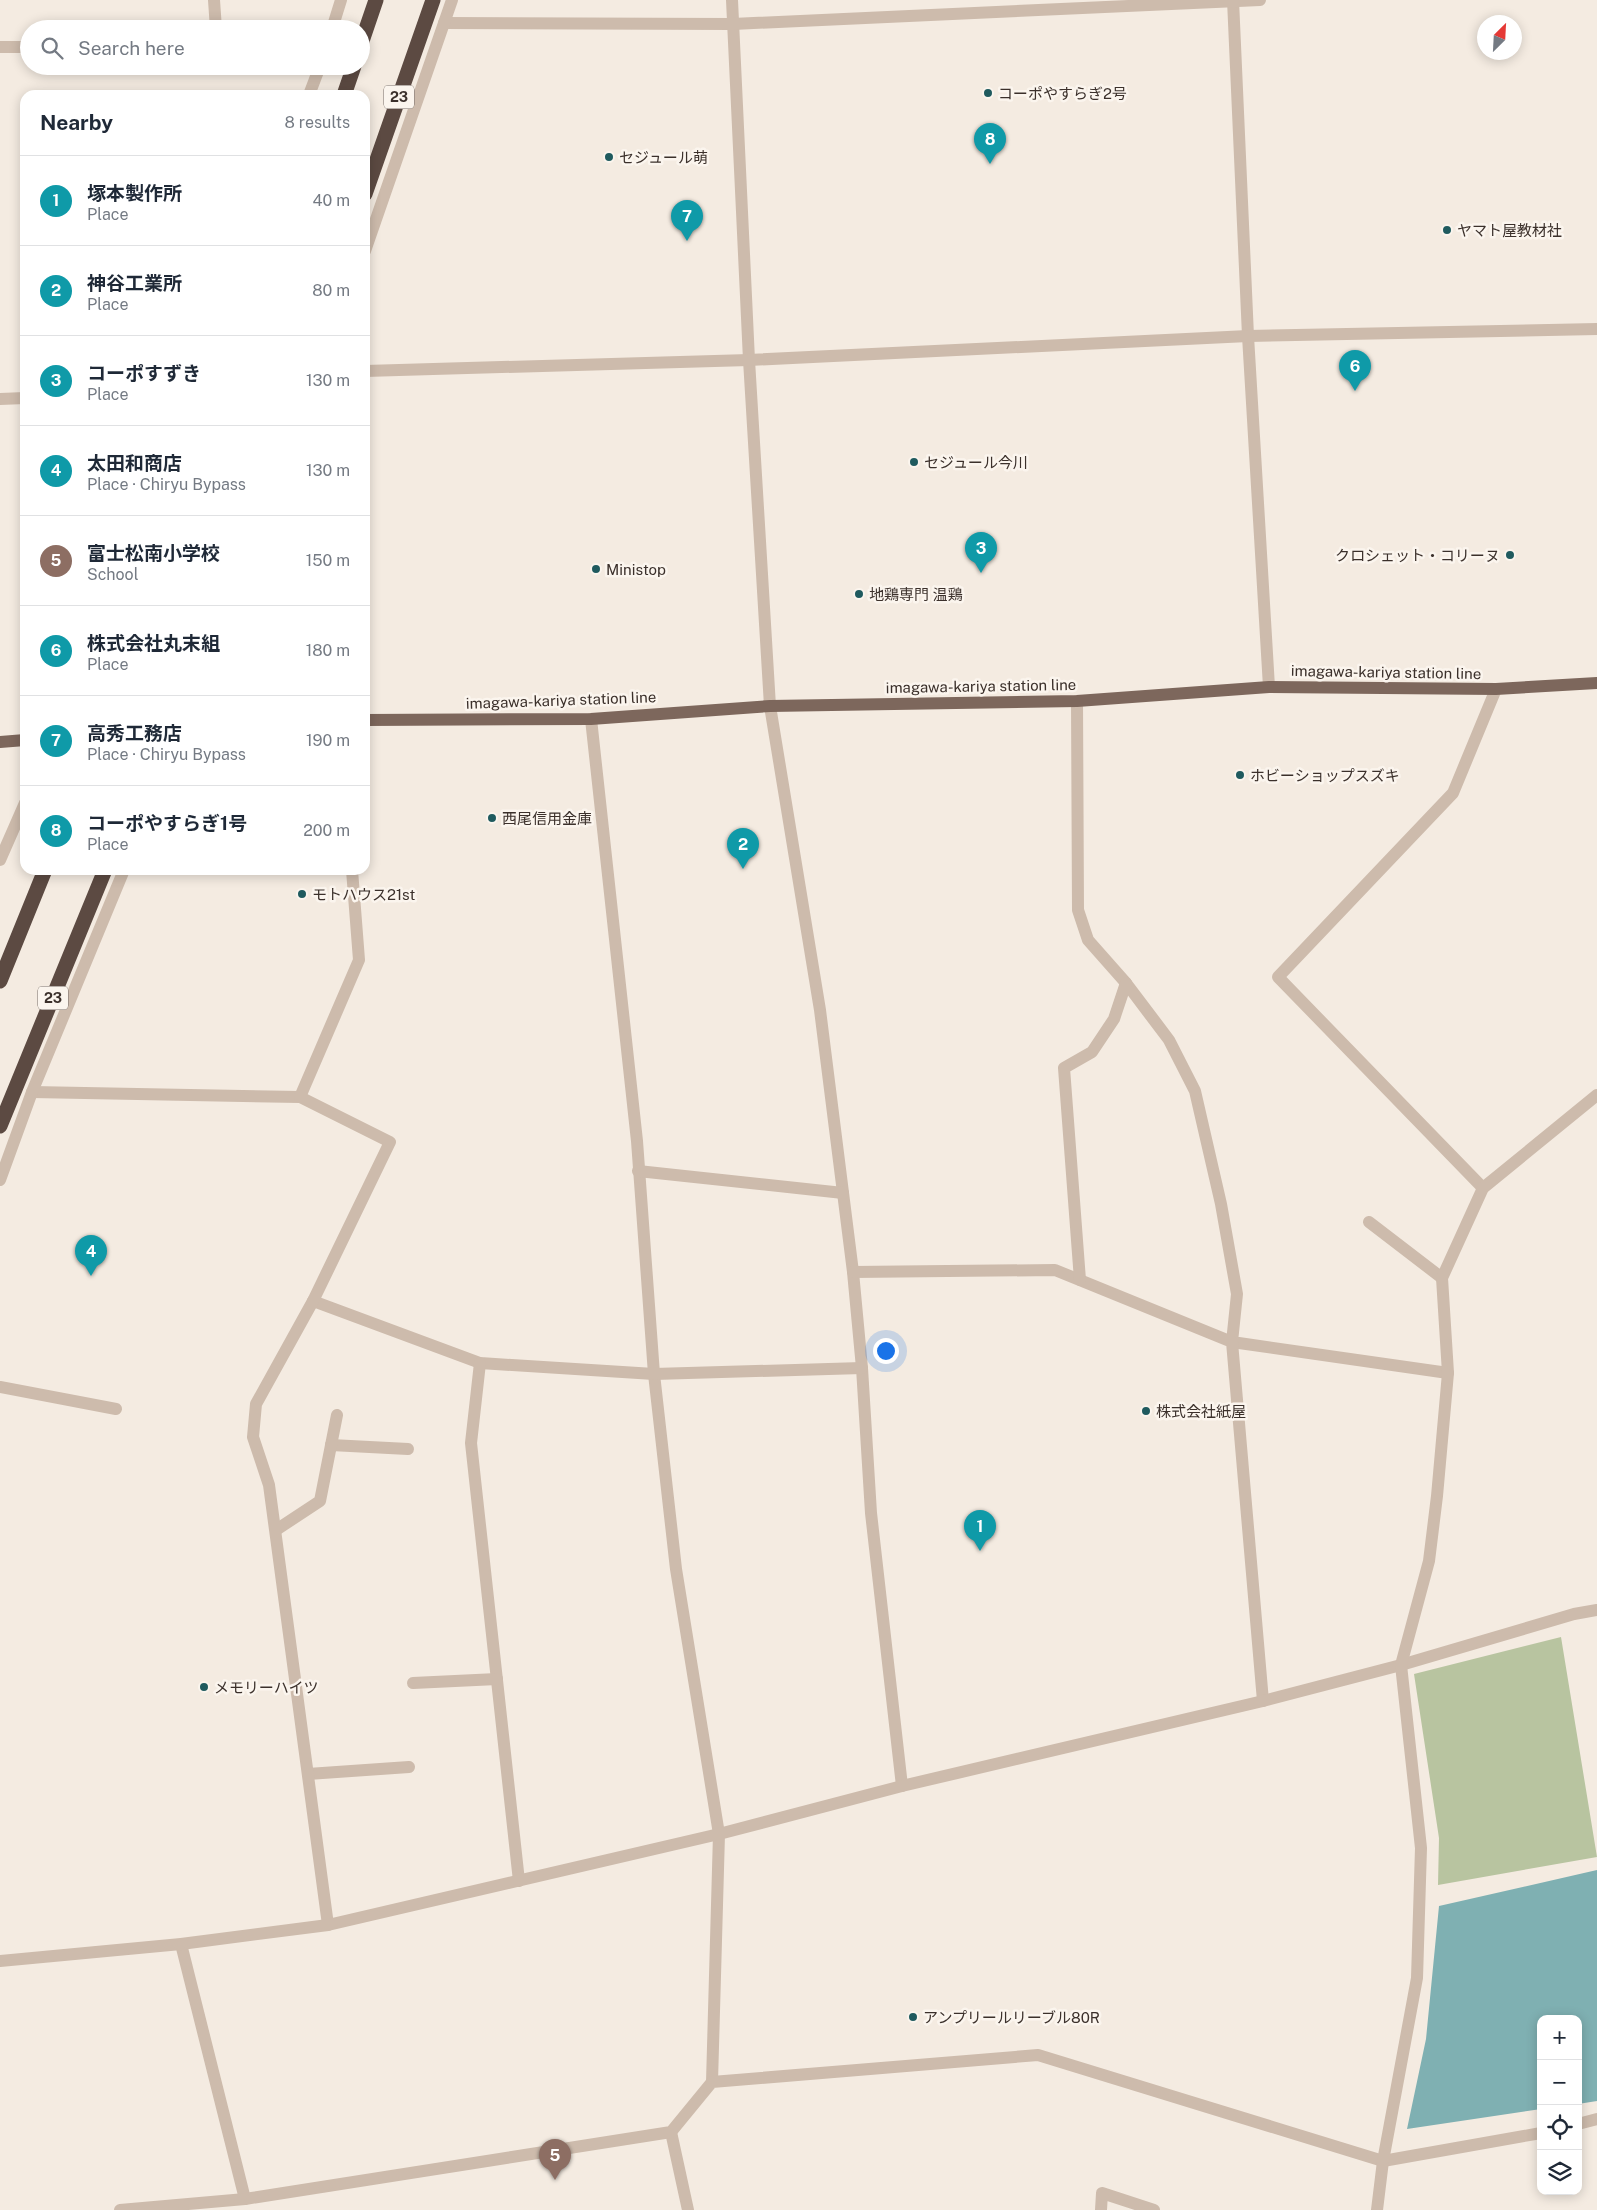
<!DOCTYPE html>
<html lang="en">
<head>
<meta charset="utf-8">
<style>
	:root { --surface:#fff; --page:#f2f2f3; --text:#1f2937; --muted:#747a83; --line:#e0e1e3; --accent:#b45309 }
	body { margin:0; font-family:"Public Sans","Noto Sans JP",sans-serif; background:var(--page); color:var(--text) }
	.controls { position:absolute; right:15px; bottom:15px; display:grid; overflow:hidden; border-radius:10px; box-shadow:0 2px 12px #0003 }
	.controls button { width:45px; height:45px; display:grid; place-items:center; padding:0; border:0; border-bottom:1px solid var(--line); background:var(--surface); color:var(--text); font:25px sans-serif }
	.compass { position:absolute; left:1477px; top:15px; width:45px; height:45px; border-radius:50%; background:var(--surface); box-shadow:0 2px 12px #0003; rotate:24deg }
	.you { position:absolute; left:885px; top:1350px; width:18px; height:18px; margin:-12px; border:4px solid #fff; border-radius:50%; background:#1a73e8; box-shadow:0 0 0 8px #1a73e833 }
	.badge { display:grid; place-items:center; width:32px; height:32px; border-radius:50%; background:var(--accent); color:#fff; font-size:16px; font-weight:700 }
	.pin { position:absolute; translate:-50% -41px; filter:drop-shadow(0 1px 2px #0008) }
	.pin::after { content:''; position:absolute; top:26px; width:18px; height:15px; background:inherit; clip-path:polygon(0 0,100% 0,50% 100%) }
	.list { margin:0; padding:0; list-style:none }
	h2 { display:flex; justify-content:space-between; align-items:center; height:65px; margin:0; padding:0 20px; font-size:21px }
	h2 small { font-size:16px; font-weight:400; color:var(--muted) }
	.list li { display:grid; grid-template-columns:32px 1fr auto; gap:15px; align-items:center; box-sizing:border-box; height:90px; padding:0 20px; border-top:1px solid var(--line) }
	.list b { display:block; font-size:19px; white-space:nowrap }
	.list p { margin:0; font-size:16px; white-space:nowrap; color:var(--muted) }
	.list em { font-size:16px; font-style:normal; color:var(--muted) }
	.icon { flex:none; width:28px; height:28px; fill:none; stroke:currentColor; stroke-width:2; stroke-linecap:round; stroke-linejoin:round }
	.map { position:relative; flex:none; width:1597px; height:2210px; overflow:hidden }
	.search { position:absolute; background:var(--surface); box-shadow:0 2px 12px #0003; left:20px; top:20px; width:350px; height:55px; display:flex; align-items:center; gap:12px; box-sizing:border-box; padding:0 18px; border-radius:28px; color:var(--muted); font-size:19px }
	.panel { position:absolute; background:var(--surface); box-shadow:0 2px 12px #0003; left:20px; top:90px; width:350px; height:785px; border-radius:15px }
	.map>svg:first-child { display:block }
	.green { fill:#b8c4a0 }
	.water { fill:#7fb0b2 }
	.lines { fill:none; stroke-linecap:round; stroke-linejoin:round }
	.minor { stroke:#cdbbac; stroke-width:12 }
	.major { stroke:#7d675c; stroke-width:12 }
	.highway { stroke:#5c4a42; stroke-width:15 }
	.poi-dot { fill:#1f5a5e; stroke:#fbf5ee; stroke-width:2 }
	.labels { text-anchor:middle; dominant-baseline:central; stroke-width:5; stroke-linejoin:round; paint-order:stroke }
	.shield { fill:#fbf5ee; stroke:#756b66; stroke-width:1 }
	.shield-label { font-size:14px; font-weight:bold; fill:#3b302b }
	.poi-label { font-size:15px; fill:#3b302b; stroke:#fbf5ee; text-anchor:start }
	.street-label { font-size:15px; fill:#3b302b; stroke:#fbf5ee }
</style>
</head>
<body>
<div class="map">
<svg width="1597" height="2210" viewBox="0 0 1597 2210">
	<rect width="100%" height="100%" fill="#f4ebe1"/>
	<path class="green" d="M 1561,1637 L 1597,1857 L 1438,1885 L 1439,1838 L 1414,1674 Z"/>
	<path class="water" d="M 1597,1870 L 1597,2101 L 1578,2104 L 1578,2019 L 1541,2019 L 1541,2109 L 1407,2129 L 1426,2039 L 1439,1906 Z"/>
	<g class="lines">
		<g class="minor">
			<path d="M 214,0 L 216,29"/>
			<path d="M 732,0 L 749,360 L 770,706 L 820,1010 L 853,1272 L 862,1368 L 871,1513 L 902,1786"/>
			<path d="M 1233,0 L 1248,336 L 1269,687"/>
			<path d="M 444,23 L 733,24 L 1260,0"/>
			<path d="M 332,29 L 341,0"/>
			<path d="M 0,47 L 29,47"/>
			<path d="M 309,95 L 320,66"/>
			<path d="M 365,251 L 452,0"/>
			<path d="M 365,371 L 749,360 L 1248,336 L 1597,329"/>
			<path d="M 0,399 L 25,398"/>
			<path d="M 1077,701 L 1078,910 L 1088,940 L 1126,983 L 1169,1040 L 1195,1091 L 1221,1204 L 1237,1294 L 1232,1342 L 1448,1373"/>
			<path d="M 591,719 L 637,1141 L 654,1374 L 676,1569 L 719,1834 L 712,2082"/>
			<path d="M 0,860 L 25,803"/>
			<path d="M 32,1092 L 300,1097"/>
			<path d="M 638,1171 L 843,1193"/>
			<path d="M 0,1180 L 32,1092 L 124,870"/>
			<path d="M 1483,1188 L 1278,977 L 1453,793 L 1496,689"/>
			<path d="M 1369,1222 L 1442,1278"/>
			<path d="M 853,1272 L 1055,1270 L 1232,1342 L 1263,1701"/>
			<path d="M 1080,1280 L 1064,1068 L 1092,1052 L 1114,1019 L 1126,983"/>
			<path d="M 313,1301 L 480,1363 L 654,1374 L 862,1368"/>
			<path d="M 480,1363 L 471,1443 L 519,1881"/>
			<path d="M 0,1387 L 116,1409"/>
			<path d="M 331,1445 L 408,1449"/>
			<path d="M 276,1530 L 320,1501 L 337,1415"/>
			<path d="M 413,1683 L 497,1679"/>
			<path d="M 308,1774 L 409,1767"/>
			<path d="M 328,1925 L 269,1485 L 253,1437 L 256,1404 L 313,1301 L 390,1142 L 300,1097 L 359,960 L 352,870"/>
			<path d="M 181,1944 L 245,2199"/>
			<path d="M 0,1961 L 181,1944 L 328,1925 L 719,1834 L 902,1786 L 1263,1701 L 1401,1665 L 1574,1614 L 1597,1610"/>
			<path d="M 1578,2124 L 1597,2119"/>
			<path d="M 671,2132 L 688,2210"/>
			<path d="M 120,2210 L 245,2199 L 671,2132 L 712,2082 L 1038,2055 L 1383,2161 L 1541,2133"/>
			<path d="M 1101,2210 L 1102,2193 L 1154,2210"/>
			<path d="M 1377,2210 L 1383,2161 L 1417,1978 L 1421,1848 L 1401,1665 L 1429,1561 L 1437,1496 L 1448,1373 L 1442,1278 L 1483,1188 L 1597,1095"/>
		</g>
		<g class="major">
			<path d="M 365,720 L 591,719 L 770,706 L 1077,701 L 1269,687 L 1496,689 L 1597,683"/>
			<path d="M 0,742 L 25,740"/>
		</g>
		<g class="highway">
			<path d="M 361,44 L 376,0"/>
			<path d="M 344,95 L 354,66"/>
			<path d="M 365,194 L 433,0"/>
			<path d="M 0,981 L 45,870"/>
			<path d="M 0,1126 L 105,870"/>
		</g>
	</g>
	<g class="poi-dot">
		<circle cx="988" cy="93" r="5"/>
		<circle cx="609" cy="157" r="5"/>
		<circle cx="1447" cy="230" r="5"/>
		<circle cx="914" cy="462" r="5"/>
		<circle cx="1510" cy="555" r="5"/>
		<circle cx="596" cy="569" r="5"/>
		<circle cx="859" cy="594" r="5"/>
		<circle cx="1240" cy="775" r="5"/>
		<circle cx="492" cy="818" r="5"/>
		<circle cx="302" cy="894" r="5"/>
		<circle cx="1146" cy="1411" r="5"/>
		<circle cx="204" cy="1687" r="5"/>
		<circle cx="913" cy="2017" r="5"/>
	</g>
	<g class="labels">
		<g class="shield">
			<rect x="384" y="85.5" width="30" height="23" rx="4"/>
			<rect x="38" y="986.5" width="30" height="23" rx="4"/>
		</g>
		<g class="shield-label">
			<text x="399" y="97">23</text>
			<text x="53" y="998">23</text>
		</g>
		<g class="poi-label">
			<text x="998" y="93">コーポやすらぎ2号</text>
			<text x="619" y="157">セジュール萌</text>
			<text x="1457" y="230">ヤマト屋教材社</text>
			<text x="924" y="462">セジュール今川</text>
			<text x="1500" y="555" text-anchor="end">クロシェット・コリーヌ</text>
			<text x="606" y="569">Ministop</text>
			<text x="869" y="594">地鶏専門 温鶏</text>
			<text x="1250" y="775">ホビーショップスズキ</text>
			<text x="502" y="818">西尾信用金庫</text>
			<text x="312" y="894">モトハウス21st</text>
			<text x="1156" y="1411">株式会社紙屋</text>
			<text x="214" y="1687">メモリーハイツ</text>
			<text x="923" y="2017">アンプリールリーブル80R</text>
		</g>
		<g class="street-label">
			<text transform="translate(1386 672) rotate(1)">imagawa-kariya station line</text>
			<text transform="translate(981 686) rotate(-1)">imagawa-kariya station line</text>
			<text transform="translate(561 700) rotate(-2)">imagawa-kariya station line</text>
		</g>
	</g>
</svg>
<div class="controls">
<button>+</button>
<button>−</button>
<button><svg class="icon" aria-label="locate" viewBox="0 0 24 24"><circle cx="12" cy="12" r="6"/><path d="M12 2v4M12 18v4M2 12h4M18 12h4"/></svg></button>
<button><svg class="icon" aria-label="layers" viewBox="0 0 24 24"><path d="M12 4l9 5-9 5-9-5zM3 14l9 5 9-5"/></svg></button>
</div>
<svg class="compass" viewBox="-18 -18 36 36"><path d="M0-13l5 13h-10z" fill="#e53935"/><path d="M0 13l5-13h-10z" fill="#747a83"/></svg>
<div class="you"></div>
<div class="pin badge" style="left:980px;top:1551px;background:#0f9aa8">1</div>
<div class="pin badge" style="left:743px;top:869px;background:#0f9aa8">2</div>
<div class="pin badge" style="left:981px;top:573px;background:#0f9aa8">3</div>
<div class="pin badge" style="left:91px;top:1276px;background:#0f9aa8">4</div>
<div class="pin badge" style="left:555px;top:2180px;background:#8d6e63">5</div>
<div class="pin badge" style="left:1355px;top:391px;background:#0f9aa8">6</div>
<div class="pin badge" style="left:687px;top:241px;background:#0f9aa8">7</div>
<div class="pin badge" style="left:990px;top:164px;background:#0f9aa8">8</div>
<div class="search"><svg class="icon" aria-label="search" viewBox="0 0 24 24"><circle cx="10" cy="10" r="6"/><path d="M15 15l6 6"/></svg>Search here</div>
<section class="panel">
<h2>Nearby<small>8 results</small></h2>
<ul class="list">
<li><span class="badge" style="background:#0f9aa8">1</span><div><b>塚本製作所</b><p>Place</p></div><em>40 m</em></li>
<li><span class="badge" style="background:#0f9aa8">2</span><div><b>神谷工業所</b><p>Place</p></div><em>80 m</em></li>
<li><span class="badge" style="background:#0f9aa8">3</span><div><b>コーポすずき</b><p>Place</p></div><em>130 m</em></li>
<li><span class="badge" style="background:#0f9aa8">4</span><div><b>太田和商店</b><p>Place · Chiryu Bypass</p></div><em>130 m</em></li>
<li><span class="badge" style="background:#8d6e63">5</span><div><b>富士松南小学校</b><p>School</p></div><em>150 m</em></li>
<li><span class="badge" style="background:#0f9aa8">6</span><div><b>株式会社丸末組</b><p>Place</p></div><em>180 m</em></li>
<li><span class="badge" style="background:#0f9aa8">7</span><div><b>高秀工務店</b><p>Place · Chiryu Bypass</p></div><em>190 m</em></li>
<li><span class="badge" style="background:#0f9aa8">8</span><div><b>コーポやすらぎ1号</b><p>Place</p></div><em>200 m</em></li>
</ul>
</section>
</div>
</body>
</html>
